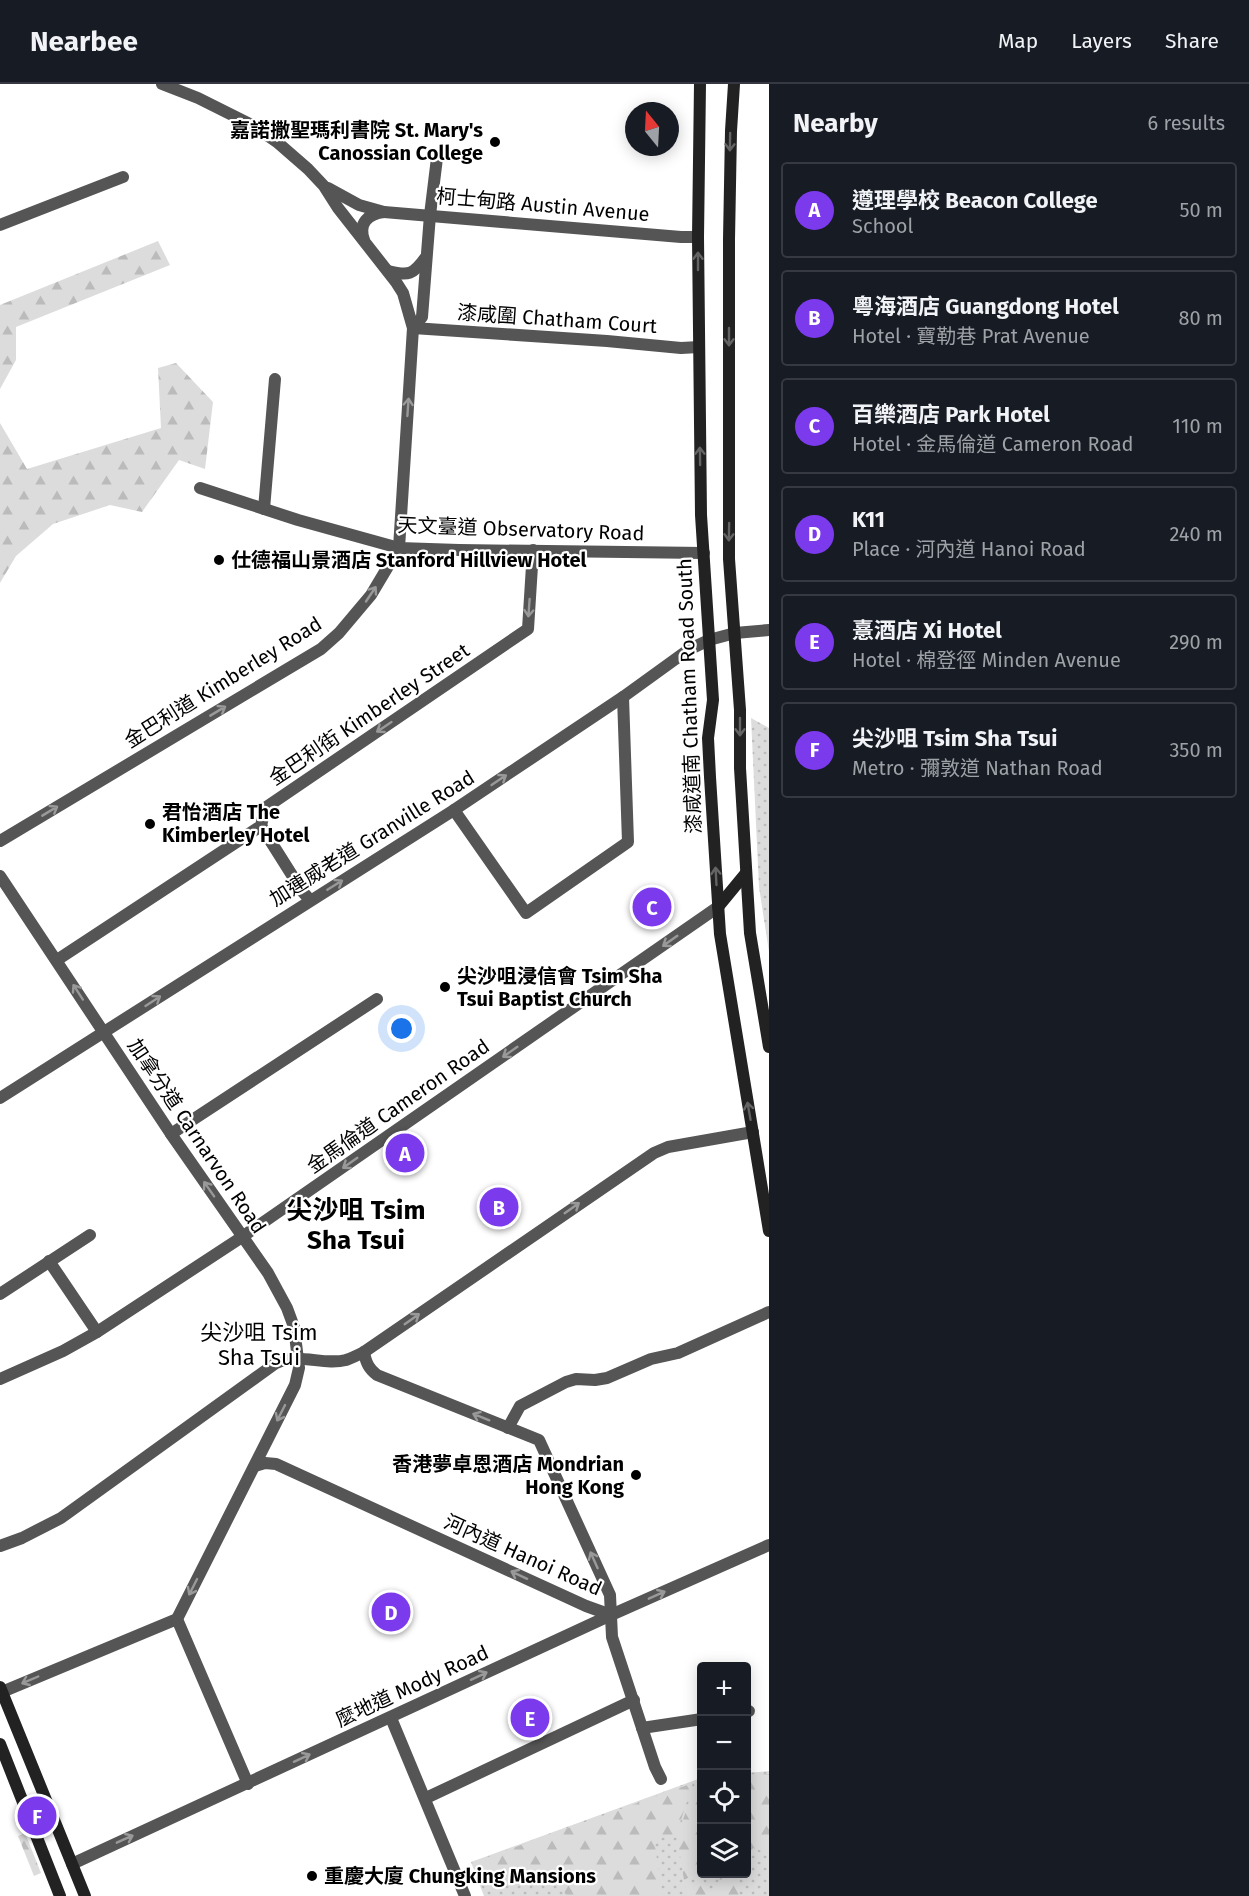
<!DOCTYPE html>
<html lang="en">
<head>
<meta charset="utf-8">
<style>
	:root { --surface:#171b24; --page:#242831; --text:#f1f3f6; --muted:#9ea1a6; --line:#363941; --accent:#7c3aed }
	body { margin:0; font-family:"Fira Sans","Noto Sans TC",sans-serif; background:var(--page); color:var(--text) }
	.controls { position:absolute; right:18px; bottom:18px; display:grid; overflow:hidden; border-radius:6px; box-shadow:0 3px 15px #0003 }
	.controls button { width:54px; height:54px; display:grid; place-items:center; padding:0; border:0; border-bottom:2px solid var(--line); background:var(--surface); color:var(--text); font:30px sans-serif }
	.compass { position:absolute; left:625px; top:18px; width:54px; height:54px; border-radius:50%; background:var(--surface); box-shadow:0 3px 15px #0003; rotate:342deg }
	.you { position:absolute; left:402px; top:945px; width:21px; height:21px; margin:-15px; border:4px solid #fff; border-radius:50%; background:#1a73e8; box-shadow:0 0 0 9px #1a73e833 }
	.badge { display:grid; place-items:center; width:39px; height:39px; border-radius:50%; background:var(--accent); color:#fff; font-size:20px; font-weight:700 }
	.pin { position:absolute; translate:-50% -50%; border:3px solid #fff; box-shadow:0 2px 6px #0006 }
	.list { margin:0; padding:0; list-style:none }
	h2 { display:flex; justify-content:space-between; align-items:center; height:78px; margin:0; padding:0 24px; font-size:26px }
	h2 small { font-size:20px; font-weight:400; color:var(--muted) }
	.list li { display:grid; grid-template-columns:39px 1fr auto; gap:18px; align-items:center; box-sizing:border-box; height:96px; margin:0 12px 12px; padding:0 12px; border:2px solid var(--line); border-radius:6px }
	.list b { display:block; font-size:22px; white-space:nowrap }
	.list p { margin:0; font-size:20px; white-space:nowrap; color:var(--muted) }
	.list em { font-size:20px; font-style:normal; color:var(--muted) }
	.icon { flex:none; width:33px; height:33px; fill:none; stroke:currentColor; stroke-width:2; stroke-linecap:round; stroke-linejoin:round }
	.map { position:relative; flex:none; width:769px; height:1812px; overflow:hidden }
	header { display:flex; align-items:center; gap:36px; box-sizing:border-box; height:84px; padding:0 30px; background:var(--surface); border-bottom:2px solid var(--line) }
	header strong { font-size:28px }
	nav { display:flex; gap:33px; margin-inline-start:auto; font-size:21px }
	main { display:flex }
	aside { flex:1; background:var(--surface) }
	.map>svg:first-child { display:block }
	.grass { fill:url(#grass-dots) }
	.forest { fill:url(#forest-firs) }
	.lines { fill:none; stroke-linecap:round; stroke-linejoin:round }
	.minor { stroke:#555; stroke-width:12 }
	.tertiary { stroke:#555; stroke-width:12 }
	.secondary { stroke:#222; stroke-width:12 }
	.oneway { stroke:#646464 }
	.oneway2 { stroke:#999 }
	.poi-dot { fill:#000; stroke:#fff; stroke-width:2 }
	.labels { text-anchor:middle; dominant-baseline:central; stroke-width:4.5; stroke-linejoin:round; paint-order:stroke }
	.poi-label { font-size:20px; font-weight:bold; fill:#000; stroke:#fff; text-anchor:start }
	.street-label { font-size:20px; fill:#000; stroke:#fff }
	.quarter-label { font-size:22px; fill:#000; stroke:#fff }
	.district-label { font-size:26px; font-weight:bold; fill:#000; stroke:#fff }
</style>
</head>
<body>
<header>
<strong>Nearbee</strong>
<nav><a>Map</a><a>Layers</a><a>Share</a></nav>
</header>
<main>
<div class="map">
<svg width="769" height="1812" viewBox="0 0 769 1812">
	<defs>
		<pattern id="grass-dots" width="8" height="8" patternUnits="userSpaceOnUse" patternTransform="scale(1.5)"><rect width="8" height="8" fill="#dcdcdc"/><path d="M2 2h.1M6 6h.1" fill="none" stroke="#bbb" stroke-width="1.8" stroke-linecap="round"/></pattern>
		<pattern id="forest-firs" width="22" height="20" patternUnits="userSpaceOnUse" patternTransform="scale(1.5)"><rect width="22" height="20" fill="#dcdcdc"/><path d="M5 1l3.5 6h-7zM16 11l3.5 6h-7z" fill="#bbb"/></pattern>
	</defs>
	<rect width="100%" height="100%" fill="#fff"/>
	<g class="grass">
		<path d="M 751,634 L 769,644 L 769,868 L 759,803 Z"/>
		<path d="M 769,1687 L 769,1812 L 484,1812 L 471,1778 L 701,1694 L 702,1790 L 746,1790 L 747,1689 Z"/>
	</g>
	<g class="forest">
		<path d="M 158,157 L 170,181 L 16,243 L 16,276 L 0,305 L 0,221 Z"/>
		<path d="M 176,279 L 213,318 L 205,385 L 179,376 L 142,428 L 110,421 L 53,440 L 16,472 L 0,499 L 0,339 L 27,385 L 161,344 L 158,284 Z"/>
		<path d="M 769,1690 L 769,1769 L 753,1764 L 747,1778 L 747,1692 Z"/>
		<path d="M 697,1696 L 701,1696 L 701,1787 L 684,1796 L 677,1753 Z"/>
		<path d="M 693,1699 L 676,1751 L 654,1754 L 662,1812 L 567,1812 L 546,1783 L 488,1806 L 477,1777 Z"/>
		<path d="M 25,1749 L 41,1789 L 34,1792 L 18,1752 Z"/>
		<path d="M 723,1790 L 738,1798 L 739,1812 L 687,1812 L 685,1799 L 703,1801 L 705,1806 L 713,1805 Z"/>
	</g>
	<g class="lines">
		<g class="minor">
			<path d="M 328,104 L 359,121 L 384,128 L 681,153 L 698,153"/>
			<path d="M 0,141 L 123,93"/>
			<path d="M 364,156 C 358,139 368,130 384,128"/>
			<path d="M 388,187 C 409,192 413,191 426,173"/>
			<path d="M 413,244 L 607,257 L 681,264 L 699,263"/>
			<path d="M 413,244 L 422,233 L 430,131 L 437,74"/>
			<path d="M 200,404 L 298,436 L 399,464 L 459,466 L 704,469"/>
			<path d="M 264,425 L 275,295"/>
			<path d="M 454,726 L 526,829 L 628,758 L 623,613"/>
			<path d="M 261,742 L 302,807 L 310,816"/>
			<path d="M 0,757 L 321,565 L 339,549 L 371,511 L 399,464 L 413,244 L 403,209 L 396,198 L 338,124 L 324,102 L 308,85 L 277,58 L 252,41 L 198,14 L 162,0"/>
			<path d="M 0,792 L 171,1050 L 268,1189 L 287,1224 L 294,1243 L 299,1284 L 295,1301 L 177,1535 L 2,1608"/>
			<path d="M 57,876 L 261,742 L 265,724 L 528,545 L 533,466"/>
			<path d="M 0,1014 L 454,726 L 623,613 L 688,566 L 709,556 L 735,549 L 769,546"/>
			<path d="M 171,1050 L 377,915"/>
			<path d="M 49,1177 L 97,1248"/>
			<path d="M 0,1210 L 90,1151"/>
			<path d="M 364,1268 C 366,1279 369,1285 377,1291 L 539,1356 L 610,1511 L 612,1553 L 655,1683 L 661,1695"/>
			<path d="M 0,1295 L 63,1267 L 97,1248 L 242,1153 L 718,823"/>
			<path d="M 508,1344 L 520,1322 L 566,1298 L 576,1295 L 595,1296 L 607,1294 L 651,1275 L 678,1269 L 769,1228"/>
			<path d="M 255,1382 L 265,1379 L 276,1380 L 586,1522 L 611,1531"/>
			<path d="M 177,1535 L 248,1700"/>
			<path d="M 746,1628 L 749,1627"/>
			<path d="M 391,1634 L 465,1812"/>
			<path d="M 642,1644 L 702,1635"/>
			<path d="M 426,1714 L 634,1616"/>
		</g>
		<g class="tertiary">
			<path d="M 0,1462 L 22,1454 L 61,1434 L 276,1279 C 299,1268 323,1282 346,1276 C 352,1274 358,1271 364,1268 L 654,1069 L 668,1063 L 753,1048"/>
			<path d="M 72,1780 L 611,1531 L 769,1461"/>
		</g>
		<g class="secondary">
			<path d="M 700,0 L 698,153 L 701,431 L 713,616 L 708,654 L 710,693 L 720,850 L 769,1147"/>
			<path d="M 734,0 L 731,47 L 729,155 L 729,475 L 740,626 L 740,684 L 750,849 L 769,963"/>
			<path d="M 718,823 L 746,789"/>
			<path d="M 0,1603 L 85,1812"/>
			<path d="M 0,1660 L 60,1812"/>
		</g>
	</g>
	<defs><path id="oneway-shaft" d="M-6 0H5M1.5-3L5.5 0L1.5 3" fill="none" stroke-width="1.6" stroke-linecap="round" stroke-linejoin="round" transform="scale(1.5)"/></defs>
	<g class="oneway">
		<use href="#oneway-shaft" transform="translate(730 58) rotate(91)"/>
		<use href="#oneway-shaft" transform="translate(698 177) rotate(-90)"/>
		<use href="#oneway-shaft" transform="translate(729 253) rotate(90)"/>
		<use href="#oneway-shaft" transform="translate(700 372) rotate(-91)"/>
		<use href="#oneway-shaft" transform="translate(729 448) rotate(91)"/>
		<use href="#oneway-shaft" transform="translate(740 643) rotate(90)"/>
		<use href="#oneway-shaft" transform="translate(716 792) rotate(-93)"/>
		<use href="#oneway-shaft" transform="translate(749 1027) rotate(-100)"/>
	</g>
	<g class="oneway2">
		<use href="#oneway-shaft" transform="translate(408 323) rotate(-86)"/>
		<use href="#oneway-shaft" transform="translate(371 510) rotate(-56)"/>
		<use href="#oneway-shaft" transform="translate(529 524) rotate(94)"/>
		<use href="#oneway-shaft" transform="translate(218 627) rotate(-31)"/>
		<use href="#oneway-shaft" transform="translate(384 643) rotate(146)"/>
		<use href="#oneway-shaft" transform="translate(499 696) rotate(-34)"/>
		<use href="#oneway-shaft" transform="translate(50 727) rotate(-31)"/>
		<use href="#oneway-shaft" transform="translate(335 801) rotate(-32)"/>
		<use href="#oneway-shaft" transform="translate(670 857) rotate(145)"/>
		<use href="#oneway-shaft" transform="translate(78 908) rotate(-123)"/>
		<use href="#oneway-shaft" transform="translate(153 917) rotate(-33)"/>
		<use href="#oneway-shaft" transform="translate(510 968) rotate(145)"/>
		<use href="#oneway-shaft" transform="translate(350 1079) rotate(145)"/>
		<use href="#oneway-shaft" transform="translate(209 1105) rotate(-125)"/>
		<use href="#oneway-shaft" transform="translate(572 1124) rotate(-35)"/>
		<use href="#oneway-shaft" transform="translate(412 1235) rotate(-35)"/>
		<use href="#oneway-shaft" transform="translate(281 1329) rotate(117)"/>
		<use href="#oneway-shaft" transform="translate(481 1333) rotate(-158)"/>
		<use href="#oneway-shaft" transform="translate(594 1476) rotate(-114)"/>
		<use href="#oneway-shaft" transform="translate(519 1491) rotate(-155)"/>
		<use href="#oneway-shaft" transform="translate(193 1503) rotate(117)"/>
		<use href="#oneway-shaft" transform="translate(657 1511) rotate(-24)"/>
		<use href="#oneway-shaft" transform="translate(479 1592) rotate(-25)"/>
		<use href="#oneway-shaft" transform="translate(30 1596) rotate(157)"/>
		<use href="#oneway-shaft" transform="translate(302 1674) rotate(-25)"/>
		<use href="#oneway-shaft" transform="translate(125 1755) rotate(-24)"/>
	</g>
	<g class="poi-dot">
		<circle cx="495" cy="58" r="6"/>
		<circle cx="219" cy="476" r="6"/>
		<circle cx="150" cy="740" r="6"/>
		<circle cx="445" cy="903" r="6"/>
		<circle cx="636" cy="1391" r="6"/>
		<circle cx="312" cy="1792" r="6"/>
	</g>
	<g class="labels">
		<g class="poi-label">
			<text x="483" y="46" text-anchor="end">嘉諾撒聖瑪利書院 St. Mary's<tspan x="483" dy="23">Canossian College</tspan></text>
			<text x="231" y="476">仕德福山景酒店 Stanford Hillview Hotel</text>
			<text x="162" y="728">君怡酒店 The<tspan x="162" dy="23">Kimberley Hotel</tspan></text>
			<text x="457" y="892">尖沙咀浸信會 Tsim Sha<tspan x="457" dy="23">Tsui Baptist Church</tspan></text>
			<text x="624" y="1380" text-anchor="end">香港夢卓恩酒店 Mondrian<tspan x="624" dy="23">Hong Kong</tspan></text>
			<text x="324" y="1792">重慶大廈 Chungking Mansions</text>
		</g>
		<g class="street-label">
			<text transform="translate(543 121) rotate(5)">柯士甸路 Austin Avenue</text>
			<text transform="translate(557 235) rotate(4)">漆咸圍 Chatham Court</text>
			<text transform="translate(521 445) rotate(2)">天文臺道 Observatory Road</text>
			<text transform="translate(223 598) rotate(-32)">金巴利道 Kimberley Road</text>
			<text transform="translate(689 612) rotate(-92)">漆咸道南 Chatham Road South</text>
			<text transform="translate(369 630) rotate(-34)">金巴利街 Kimberley Street</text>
			<text transform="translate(372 754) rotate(-32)">加連威老道 Granville Road</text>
			<text transform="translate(398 1022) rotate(-35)">金馬倫道 Cameron Road</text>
			<text transform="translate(197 1052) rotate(56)">加拿分道 Carnarvon Road</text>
			<text transform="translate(523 1471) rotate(24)">河內道 Hanoi Road</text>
			<text transform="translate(412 1602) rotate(-25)">麼地道 Mody Road</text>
		</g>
		<g class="quarter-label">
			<text x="259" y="1248">尖沙咀 Tsim<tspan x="259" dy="25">Sha Tsui</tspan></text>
		</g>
		<g class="district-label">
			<text x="356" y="1126">尖沙咀 Tsim<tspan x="356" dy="30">Sha Tsui</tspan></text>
		</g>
	</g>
</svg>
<div class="controls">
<button>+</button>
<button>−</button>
<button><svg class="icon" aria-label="locate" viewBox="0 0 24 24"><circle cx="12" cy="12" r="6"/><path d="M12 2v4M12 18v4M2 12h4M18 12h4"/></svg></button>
<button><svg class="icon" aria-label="layers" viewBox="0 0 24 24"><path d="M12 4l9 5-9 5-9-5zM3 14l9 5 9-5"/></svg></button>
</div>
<svg class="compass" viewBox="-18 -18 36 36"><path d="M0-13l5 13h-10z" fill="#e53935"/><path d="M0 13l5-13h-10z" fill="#9ea1a6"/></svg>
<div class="you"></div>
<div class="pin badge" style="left:405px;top:1069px">A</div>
<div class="pin badge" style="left:499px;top:1123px">B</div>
<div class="pin badge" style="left:652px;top:823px">C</div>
<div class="pin badge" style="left:391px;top:1528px">D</div>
<div class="pin badge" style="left:530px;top:1634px">E</div>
<div class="pin badge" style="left:37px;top:1732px">F</div>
</div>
<aside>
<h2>Nearby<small>6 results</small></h2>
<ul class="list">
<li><span class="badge">A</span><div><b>遵理學校 Beacon College</b><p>School</p></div><em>50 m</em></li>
<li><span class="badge">B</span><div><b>粵海酒店 Guangdong Hotel</b><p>Hotel · 寶勒巷 Prat Avenue</p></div><em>80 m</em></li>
<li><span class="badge">C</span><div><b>百樂酒店 Park Hotel</b><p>Hotel · 金馬倫道 Cameron Road</p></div><em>110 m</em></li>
<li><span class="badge">D</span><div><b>K11</b><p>Place · 河內道 Hanoi Road</p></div><em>240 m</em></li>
<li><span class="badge">E</span><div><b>憙酒店 Xi Hotel</b><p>Hotel · 棉登徑 Minden Avenue</p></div><em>290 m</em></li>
<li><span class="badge">F</span><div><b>尖沙咀 Tsim Sha Tsui</b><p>Metro · 彌敦道 Nathan Road</p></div><em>350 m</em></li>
</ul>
</aside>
</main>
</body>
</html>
